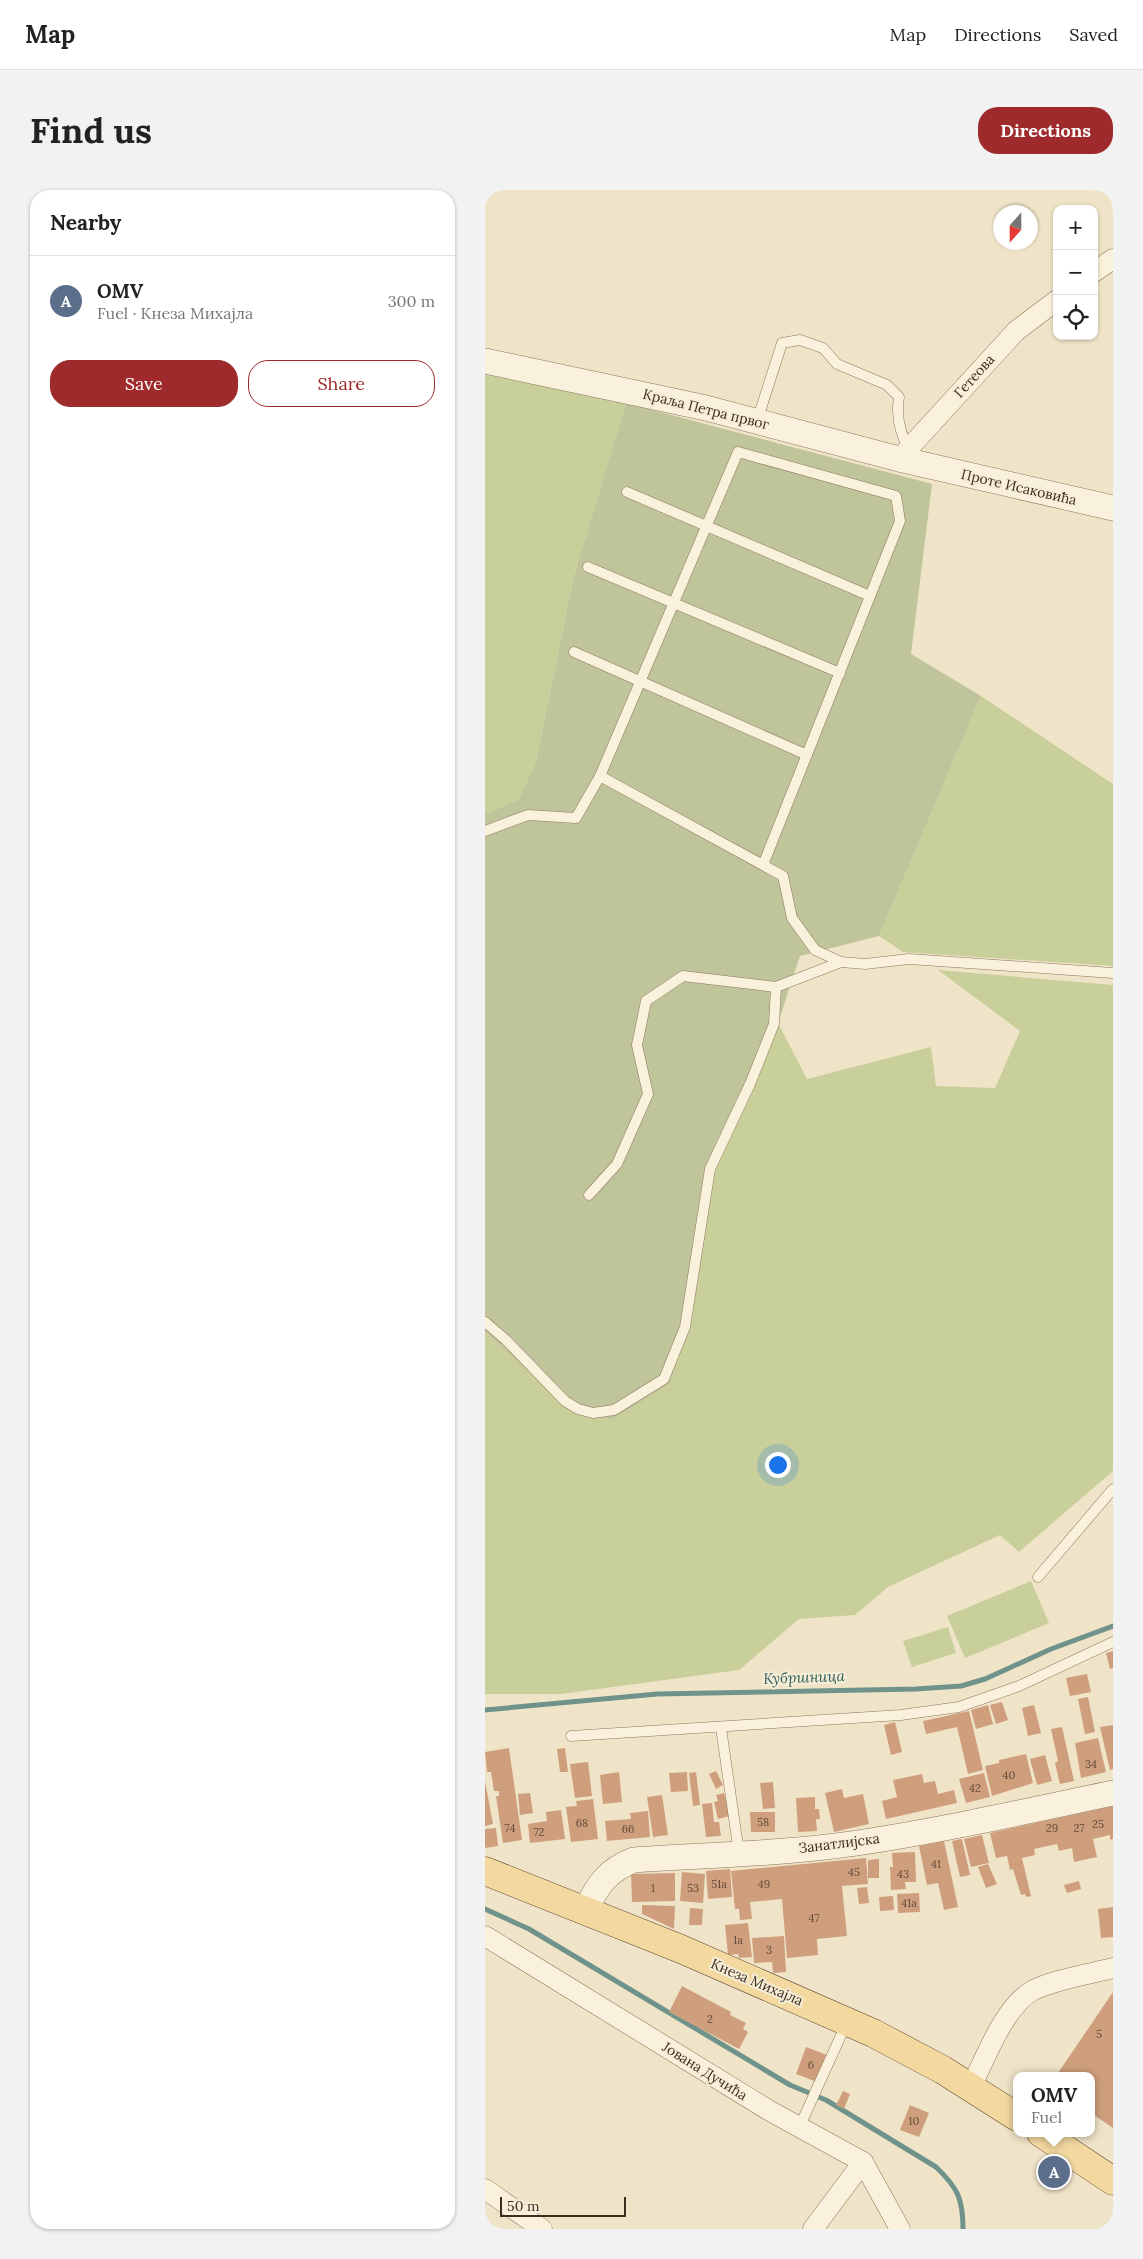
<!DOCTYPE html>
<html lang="en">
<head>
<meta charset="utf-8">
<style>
	:root { --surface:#fff; --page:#f2f2f2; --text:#222; --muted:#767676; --line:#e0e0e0; --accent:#9e2a2b }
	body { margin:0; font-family:Lora,serif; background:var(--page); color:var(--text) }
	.controls { position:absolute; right:15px; top:15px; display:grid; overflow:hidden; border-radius:10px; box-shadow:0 1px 4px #0004 }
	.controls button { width:45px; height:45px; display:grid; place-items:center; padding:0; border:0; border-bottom:1px solid var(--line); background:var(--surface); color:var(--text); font:25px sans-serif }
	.compass { position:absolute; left:508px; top:15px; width:45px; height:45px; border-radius:50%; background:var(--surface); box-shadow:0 1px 4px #0004; rotate:201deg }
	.scale { position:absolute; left:15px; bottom:12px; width:126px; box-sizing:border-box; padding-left:5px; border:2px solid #3d2e20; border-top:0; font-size:14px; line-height:18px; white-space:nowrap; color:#3d2e20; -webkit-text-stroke:4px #f7eed8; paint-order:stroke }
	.you { position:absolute; left:292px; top:1274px; width:18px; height:18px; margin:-12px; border:4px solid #fff; border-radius:50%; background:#1a73e8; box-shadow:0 0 0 8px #1a73e833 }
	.badge { display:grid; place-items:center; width:32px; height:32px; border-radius:50%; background:var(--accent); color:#fff; font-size:16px; font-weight:700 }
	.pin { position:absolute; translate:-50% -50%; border:2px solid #fff; box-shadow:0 1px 5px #0006 }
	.popup { position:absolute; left:528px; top:1882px; width:82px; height:65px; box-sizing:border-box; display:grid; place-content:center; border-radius:10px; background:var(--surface); filter:drop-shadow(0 1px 4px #0005); font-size:16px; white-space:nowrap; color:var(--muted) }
	.popup b { font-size:19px; color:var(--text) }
	.popup::after { content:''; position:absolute; left:50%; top:100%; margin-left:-10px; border:10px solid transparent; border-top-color:var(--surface) }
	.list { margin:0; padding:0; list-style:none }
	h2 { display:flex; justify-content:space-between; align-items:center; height:65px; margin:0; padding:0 20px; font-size:21px }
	h2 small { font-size:16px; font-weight:400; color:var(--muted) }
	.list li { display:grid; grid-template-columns:32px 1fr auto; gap:15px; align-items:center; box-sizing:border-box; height:90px; padding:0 20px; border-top:1px solid var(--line) }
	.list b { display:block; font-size:19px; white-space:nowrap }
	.list p { margin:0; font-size:16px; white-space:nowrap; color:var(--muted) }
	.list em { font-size:16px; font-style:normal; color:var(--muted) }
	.actions { display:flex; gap:10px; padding:15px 20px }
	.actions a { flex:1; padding:11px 0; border:1px solid var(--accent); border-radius:20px; text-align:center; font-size:18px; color:var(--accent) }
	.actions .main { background:var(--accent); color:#fff }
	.icon { flex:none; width:28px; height:28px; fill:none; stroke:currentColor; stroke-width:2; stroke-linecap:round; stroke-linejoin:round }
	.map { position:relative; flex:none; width:628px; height:2039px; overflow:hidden; border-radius:20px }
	header { display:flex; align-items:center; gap:30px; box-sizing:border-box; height:70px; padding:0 25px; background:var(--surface); border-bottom:1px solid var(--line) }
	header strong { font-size:24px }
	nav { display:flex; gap:28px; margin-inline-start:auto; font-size:18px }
	.intro { display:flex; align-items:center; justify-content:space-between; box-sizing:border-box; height:120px; padding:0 30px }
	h1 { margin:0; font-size:35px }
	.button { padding:12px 22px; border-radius:20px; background:var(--accent); color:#fff; font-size:18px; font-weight:700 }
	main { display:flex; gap:30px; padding:0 30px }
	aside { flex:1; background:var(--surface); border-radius:20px; box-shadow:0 1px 4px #0004 }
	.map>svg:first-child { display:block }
	.green { fill:#c9cf9b }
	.cemetery { fill:#bfc49a }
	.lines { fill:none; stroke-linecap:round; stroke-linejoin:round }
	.stream { stroke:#6f938a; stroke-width:5 }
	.building { fill:#cf9f7d }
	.service-casing { stroke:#8d765c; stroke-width:11 }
	.minor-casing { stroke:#8d765c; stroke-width:21 }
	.tertiary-casing { stroke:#8d765c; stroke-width:26 }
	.primary-casing { stroke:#5b4430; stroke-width:29 }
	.service { stroke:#faf1dc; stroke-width:10 }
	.minor { stroke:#faf1dc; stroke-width:20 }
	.tertiary { stroke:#faf1dc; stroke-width:25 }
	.primary { stroke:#f3d9a0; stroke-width:28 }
	.labels { text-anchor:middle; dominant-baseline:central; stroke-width:4; stroke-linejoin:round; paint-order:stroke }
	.number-label { font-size:11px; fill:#624a37 }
	.street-label { font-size:14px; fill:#3d2e20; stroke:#f7eed8 }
	.water-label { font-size:15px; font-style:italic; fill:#2f5d5a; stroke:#f7eed8 }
</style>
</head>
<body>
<header>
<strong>Map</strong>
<nav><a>Map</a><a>Directions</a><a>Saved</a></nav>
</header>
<div class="intro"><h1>Find us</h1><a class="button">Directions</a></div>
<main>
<aside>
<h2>Nearby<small></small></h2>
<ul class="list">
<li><span class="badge" style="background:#5c6f8a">A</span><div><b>OMV</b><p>Fuel · Кнеза Михајла</p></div><em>300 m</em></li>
</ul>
<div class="actions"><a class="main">Save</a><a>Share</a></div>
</aside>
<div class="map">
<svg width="628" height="2039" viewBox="0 0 628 2039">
	<rect width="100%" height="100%" fill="#f0e4c8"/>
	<g class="green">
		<path d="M 0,182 L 141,213 L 88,389 L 51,572 L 33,610 L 0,624 Z"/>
		<path d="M 496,506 L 628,594 L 628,776 L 418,762 L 394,746 Z"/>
		<path d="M 453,780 L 628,795 L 628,1281 L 534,1362 L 515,1345 L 403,1397 L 370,1425 L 314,1429 L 254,1480 L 76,1504 L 0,1504 L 0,1142 L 90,1223 L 228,974 L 293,833 L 322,889 L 446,857 L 451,896 L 510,898 L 535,841 Z"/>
		<path d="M 546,1391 L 564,1433 L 480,1468 L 462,1426 Z"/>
		<path d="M 463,1437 L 471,1463 L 427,1477 L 418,1451 Z"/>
	</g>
	<path class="cemetery" d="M 141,213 L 447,294 L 426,464 L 496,506 L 394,746 L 315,766 L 293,833 L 228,974 L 204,1136 L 184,1194 L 128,1229 L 90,1224 L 0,1142 L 0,624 L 33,610 L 51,572 L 88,389 Z"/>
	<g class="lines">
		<g class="stream">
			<path d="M 0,1520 L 172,1504 L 431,1499 L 476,1496 L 500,1489 L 566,1459 L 628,1436"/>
			<path d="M 0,1719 L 44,1739 L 305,1895 L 341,1910 L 451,1977 C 473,1998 478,2009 478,2039"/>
		</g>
	</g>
	<g class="building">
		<path d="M 628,1461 L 628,1478 L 625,1479 L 621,1463 Z"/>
		<path d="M 602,1484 L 606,1502 L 585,1506 L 581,1488 Z"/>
		<path d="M 603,1507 L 610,1542 L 600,1544 L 593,1509 Z"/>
		<path d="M 517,1512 L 523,1530 L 511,1534 L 505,1515 Z"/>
		<path d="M 503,1515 L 508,1534 L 491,1539 L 486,1520 Z"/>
		<path d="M 549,1515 L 556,1543 L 543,1546 L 537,1518 Z"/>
		<path d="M 484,1521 L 498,1580 L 483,1584 L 472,1537 L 441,1544 L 438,1531 Z"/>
		<path d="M 410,1532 L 417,1562 L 406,1565 L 399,1535 Z"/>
		<path d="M 628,1535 L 628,1579 L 625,1580 L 615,1537 Z"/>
		<path d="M 577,1537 L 589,1591 L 575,1594 L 570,1573 L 573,1571 L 566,1539 Z"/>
		<path d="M 613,1548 L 621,1582 L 596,1588 L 590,1553 Z"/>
		<path d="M 24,1558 L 37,1650 L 18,1653 L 11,1606 L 14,1606 L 14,1601 L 9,1601 L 6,1582 L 2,1582 L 0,1562 Z"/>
		<path d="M 80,1558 L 83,1582 L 75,1582 L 72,1559 Z"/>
		<path d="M 541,1564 L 548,1593 L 507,1606 L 500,1576 L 514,1573 L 514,1570 Z"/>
		<path d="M 560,1565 L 567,1591 L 552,1595 L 545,1569 Z"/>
		<path d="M 103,1572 L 107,1606 L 90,1608 L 85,1574 Z"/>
		<path d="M 231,1581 L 238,1595 L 231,1599 L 224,1584 Z"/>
		<path d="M 134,1582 L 137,1612 L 118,1614 L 115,1585 Z"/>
		<path d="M 202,1582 L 203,1601 L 186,1602 L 184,1583 Z"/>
		<path d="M 211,1582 L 215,1615 L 208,1616 L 204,1583 Z"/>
		<path d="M 499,1583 L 505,1607 L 481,1613 L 474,1589 Z"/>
		<path d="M 437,1584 L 439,1593 L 450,1591 L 453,1604 L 469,1600 L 472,1613 L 401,1629 L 397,1611 L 412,1607 L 408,1590 Z"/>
		<path d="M 0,1591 L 8,1634 L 0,1636 Z"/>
		<path d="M 288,1592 L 290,1618 L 278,1619 L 275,1593 Z"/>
		<path d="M 357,1599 L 359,1608 L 378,1604 L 384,1634 L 349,1642 L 340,1603 Z"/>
		<path d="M 45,1603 L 48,1623 L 35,1625 L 33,1604 Z"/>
		<path d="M 239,1603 L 245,1626 L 233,1629 L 229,1612 L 233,1611 L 231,1605 Z"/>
		<path d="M 177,1605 L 183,1645 L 168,1647 L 162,1607 Z"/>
		<path d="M 330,1607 L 330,1619 L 334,1619 L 335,1629 L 331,1629 L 332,1641 L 313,1642 L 311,1608 Z"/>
		<path d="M 108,1609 L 113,1649 L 86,1652 L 81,1617 L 92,1616 L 91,1611 Z"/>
		<path d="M 227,1613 L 229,1632 L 234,1632 L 236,1646 L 221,1647 L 217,1614 Z"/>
		<path d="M 628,1616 L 628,1649 L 625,1650 L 625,1645 L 608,1649 L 612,1667 L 589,1672 L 587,1658 L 574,1661 L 572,1654 L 549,1659 L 550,1665 L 537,1668 L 546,1706 L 541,1707 L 540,1704 L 536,1705 L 528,1679 L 525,1680 L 522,1666 L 511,1668 L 505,1643 Z"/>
		<path d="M 76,1620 L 80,1649 L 45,1653 L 43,1634 L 62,1631 L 61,1622 Z"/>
		<path d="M 163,1621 L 165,1647 L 122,1651 L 120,1631 L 146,1629 L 145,1623 Z"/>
		<path d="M 265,1622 L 290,1622 L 290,1642 L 266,1642 Z"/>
		<path d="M 11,1638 L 13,1656 L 0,1658 L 0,1639 Z"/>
		<path d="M 497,1645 L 504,1673 L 486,1677 L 479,1649 Z"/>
		<path d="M 477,1649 L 485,1685 L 475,1687 L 467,1651 Z"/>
		<path d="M 459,1651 L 473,1717 L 459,1720 L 453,1693 L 442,1695 L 434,1656 Z"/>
		<path d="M 430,1662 L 431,1692 L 420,1692 L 421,1699 L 406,1700 L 405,1677 L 408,1677 L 407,1663 Z"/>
		<path d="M 381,1668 L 383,1694 L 357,1696 L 362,1746 L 332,1749 L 333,1765 L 302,1768 L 297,1709 L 265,1712 L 267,1729 L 255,1730 L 254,1719 L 250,1719 L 246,1681 Z"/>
		<path d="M 394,1669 L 394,1688 L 383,1688 L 383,1670 Z"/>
		<path d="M 503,1674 L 512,1694 L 501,1698 L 493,1677 Z"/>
		<path d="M 245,1679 L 247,1707 L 223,1709 L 221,1681 Z"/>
		<path d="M 197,1682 L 220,1684 L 218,1713 L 195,1711 Z"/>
		<path d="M 190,1683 L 190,1711 L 147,1712 L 146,1684 Z"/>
		<path d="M 594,1691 L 596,1699 L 582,1703 L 579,1695 Z"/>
		<path d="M 382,1697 L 384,1713 L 374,1714 L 372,1698 Z"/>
		<path d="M 434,1703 L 435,1722 L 413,1723 L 412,1704 Z"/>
		<path d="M 408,1706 L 409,1720 L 395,1721 L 394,1707 Z"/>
		<path d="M 157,1715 L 190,1716 L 189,1739 L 157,1724 Z"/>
		<path d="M 628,1717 L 628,1747 L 616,1748 L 613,1719 Z"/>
		<path d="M 205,1718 L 218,1719 L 217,1735 L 204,1735 Z"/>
		<path d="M 263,1733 L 267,1767 L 254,1768 L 253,1764 L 243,1765 L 240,1735 Z"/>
		<path d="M 299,1746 L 301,1782 L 288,1783 L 287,1772 L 269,1773 L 267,1748 Z"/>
		<path d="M 197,1796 L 246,1822 L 245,1825 L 261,1833 L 258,1839 L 263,1842 L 254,1859 L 184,1822 Z"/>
		<path d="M 628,1802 L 628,1938 L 606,1923 L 606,1886 L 571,1886 Z"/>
		<path d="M 321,1857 L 342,1865 L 332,1892 L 311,1884 Z"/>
		<path d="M 358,1901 L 365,1904 L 359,1919 L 351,1915 Z"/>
		<path d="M 425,1915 L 444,1923 L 434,1947 L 415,1940 Z"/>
	</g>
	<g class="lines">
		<g class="service-casing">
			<g id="service">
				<path d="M 272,231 L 297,153 L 315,150 L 338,158 L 352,174 L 402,195 L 414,207 C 411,226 414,242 424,259"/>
				<path d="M 142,302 L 385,406"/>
				<path d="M 103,377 L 355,483"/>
				<path d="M 89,462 L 322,565"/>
				<path d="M 115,586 L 298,686 L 307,728 L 330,760 L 356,772 L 380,774 L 424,769 L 628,783"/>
				<path d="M 0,641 L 43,625 L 91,628 L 115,586 L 253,262 L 411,306 L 415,331 L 278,675"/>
				<path d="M 104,1005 L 132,974 L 163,904 L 152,855 L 161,811 L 198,786 L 291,797"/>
				<path d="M 0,1132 L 21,1150 L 80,1211 L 93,1219 L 108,1223 L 129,1220 L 179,1189 L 200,1137 L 225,979 L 265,894 L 289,834 L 291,797 L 356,772"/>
				<path d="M 553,1387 L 628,1299"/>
				<path d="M 236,1538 L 254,1663"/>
				<path d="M 86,1546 L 416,1525 L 474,1517 L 534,1496 L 628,1452"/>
				<path d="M 314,1938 L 362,1832"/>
			</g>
		</g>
		<g class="minor-casing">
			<g id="minor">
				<path d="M 609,82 L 628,69"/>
				<path d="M 414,269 L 531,141 L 572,110"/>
				<path d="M 0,1746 L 285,1921 L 378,1972 L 415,2039"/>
				<path d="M 486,1897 C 500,1869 519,1817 547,1801 C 567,1790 605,1784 628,1778"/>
				<path d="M 0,1999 L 57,2039"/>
				<path d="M 328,2039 L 378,1972"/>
			</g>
		</g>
		<g class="tertiary-casing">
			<g id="tertiary">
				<path d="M 0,171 L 221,218 L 414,269 L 628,318"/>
				<path d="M 101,1720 C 112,1695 123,1680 149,1670 C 223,1665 298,1664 372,1653 C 458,1640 543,1621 628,1603"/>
			</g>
		</g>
		<g class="primary-casing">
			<g id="primary">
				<path d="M 0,1681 L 196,1759 L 388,1843 L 458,1880 L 532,1927"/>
				<path d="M 556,1943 L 628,1991"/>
			</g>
		</g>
		<use href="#service" class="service"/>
		<use href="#minor" class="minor"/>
		<use href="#tertiary" class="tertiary"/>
		<use href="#primary" class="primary"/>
	</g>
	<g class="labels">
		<g class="number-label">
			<text x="606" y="1574">34</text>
			<text x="524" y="1585">40</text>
			<text x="490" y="1598">42</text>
			<text x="278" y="1632">58</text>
			<text x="97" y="1633">68</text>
			<text x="613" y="1634">25</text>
			<text x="25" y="1638">74</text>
			<text x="567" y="1638">29</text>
			<text x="594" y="1638">27</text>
			<text x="143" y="1639">66</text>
			<text x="54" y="1642">72</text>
			<text x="451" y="1674">41</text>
			<text x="369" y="1682">45</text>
			<text x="418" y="1684">43</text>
			<text x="234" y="1694">51a</text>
			<text x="279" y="1694">49</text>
			<text x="168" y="1698">1</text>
			<text x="208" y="1698">53</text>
			<text x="424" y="1713">41a</text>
			<text x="329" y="1728">47</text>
			<text x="253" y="1750">1a</text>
			<text x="284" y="1760">3</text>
			<text x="225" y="1829">2</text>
			<text x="614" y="1844">5</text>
			<text x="326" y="1875">6</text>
			<text x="429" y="1931">10</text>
		</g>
		<g class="street-label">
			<text transform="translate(489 186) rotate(-48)">Гетеова</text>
			<text transform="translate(221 219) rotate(14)">Краља Петра првог</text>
			<text transform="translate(534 297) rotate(13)">Проте Исаковића</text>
			<text transform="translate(354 1653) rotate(-7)">Занатлијска</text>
			<text transform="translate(272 1792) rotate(23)">Кнеза Михајла</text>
			<text transform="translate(220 1881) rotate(32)">Јована Дучића</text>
		</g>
		<g class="water-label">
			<text transform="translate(319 1487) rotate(-2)">Кубршница</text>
		</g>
	</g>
</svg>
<div class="controls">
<button>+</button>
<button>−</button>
<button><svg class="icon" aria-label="locate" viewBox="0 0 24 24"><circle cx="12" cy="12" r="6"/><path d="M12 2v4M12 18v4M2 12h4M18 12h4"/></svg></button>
</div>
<svg class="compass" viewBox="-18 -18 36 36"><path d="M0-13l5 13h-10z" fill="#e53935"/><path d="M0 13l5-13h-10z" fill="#767676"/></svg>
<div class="scale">50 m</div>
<div class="you"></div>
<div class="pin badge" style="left:569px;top:1982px;background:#5c6f8a">A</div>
<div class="popup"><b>OMV</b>Fuel</div>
</div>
</main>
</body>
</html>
